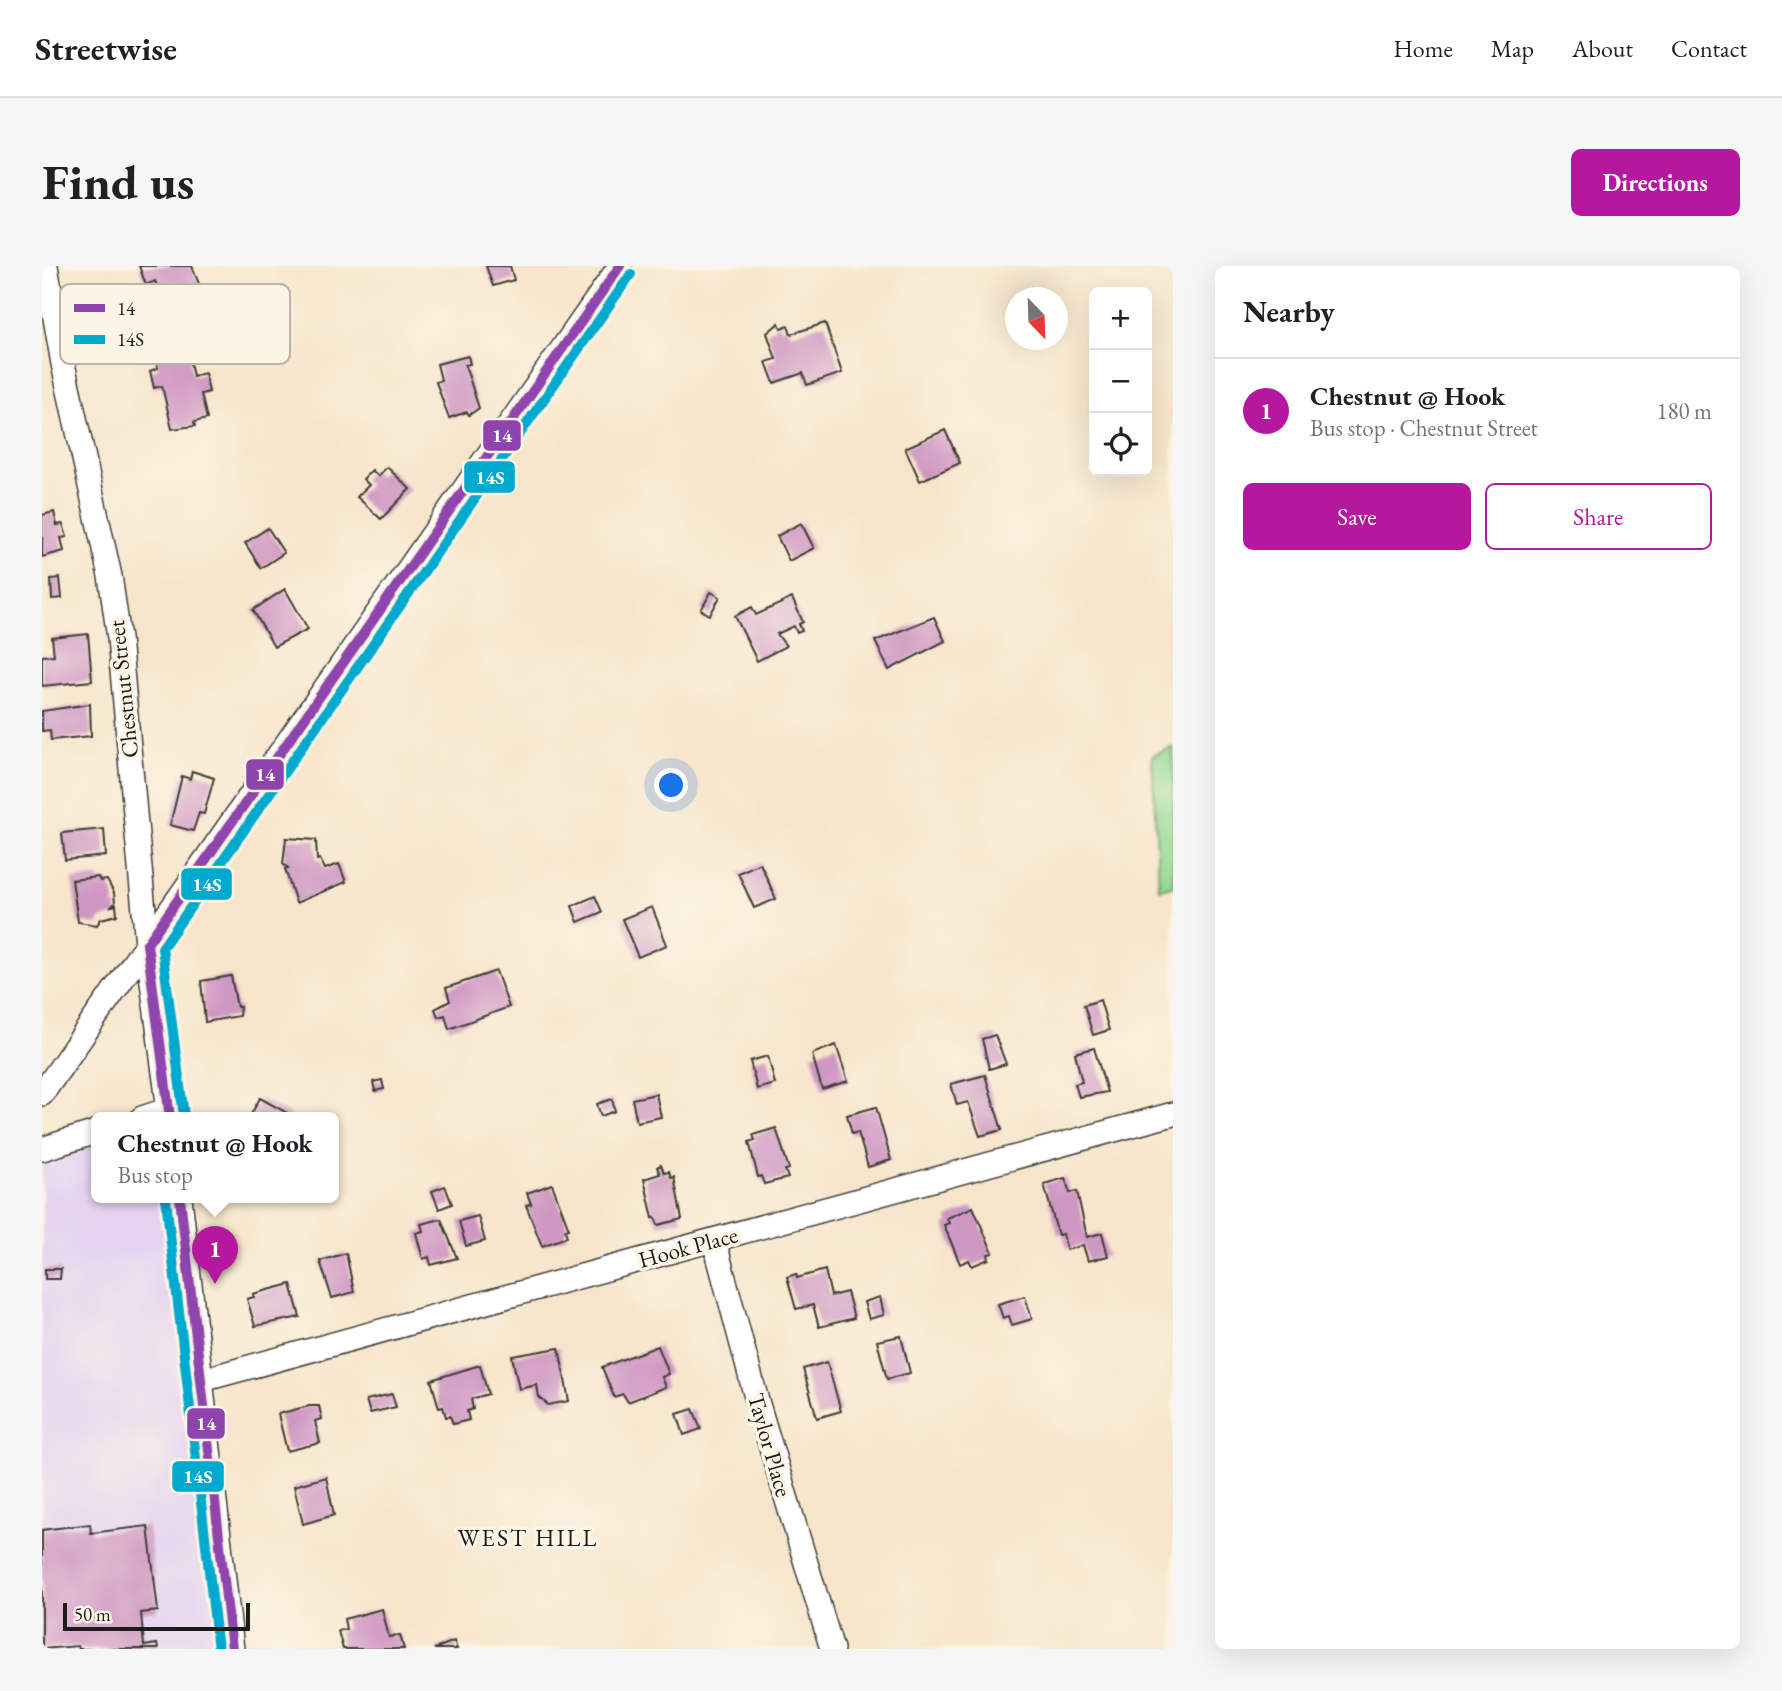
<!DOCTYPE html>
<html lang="en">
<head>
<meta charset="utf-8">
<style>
	:root { --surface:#fff; --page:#f6f6f6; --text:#202124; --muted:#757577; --line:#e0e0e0; --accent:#b5179e }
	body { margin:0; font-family:"EB Garamond",serif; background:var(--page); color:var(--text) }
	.controls { position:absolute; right:21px; top:21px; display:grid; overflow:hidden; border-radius:10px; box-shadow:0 7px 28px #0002 }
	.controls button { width:63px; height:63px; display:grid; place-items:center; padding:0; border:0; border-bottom:2px solid var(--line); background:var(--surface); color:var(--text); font:35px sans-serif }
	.compass { position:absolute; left:963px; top:21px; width:63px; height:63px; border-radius:50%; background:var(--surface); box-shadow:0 7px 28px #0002; rotate:157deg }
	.scale { position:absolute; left:21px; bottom:18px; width:187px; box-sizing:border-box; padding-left:7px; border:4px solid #1c1c1c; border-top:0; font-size:19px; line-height:24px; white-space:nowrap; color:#1c1c1c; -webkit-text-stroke:5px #fcf5e5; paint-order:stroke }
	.you { position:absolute; left:630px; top:520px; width:24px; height:24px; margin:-18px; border:5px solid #fff; border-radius:50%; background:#1a73e8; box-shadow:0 0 0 10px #1a73e833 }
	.badge { display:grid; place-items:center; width:46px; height:46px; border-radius:50%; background:var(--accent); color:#fff; font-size:23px; font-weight:700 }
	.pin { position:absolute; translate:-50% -58px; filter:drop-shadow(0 2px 4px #0008) }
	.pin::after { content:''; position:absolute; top:37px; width:24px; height:21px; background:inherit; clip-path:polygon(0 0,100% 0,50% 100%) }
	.popup { position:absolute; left:49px; top:846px; width:248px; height:91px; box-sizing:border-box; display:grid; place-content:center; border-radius:10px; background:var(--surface); filter:drop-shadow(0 2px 5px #0005); font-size:23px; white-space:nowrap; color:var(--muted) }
	.popup b { font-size:26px; color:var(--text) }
	.popup::after { content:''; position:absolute; left:50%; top:100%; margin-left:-14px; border:14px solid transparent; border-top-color:var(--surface) }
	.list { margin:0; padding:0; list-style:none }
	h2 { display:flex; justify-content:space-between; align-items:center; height:91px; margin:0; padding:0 28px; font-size:30px }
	h2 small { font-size:23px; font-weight:400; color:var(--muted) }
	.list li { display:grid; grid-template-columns:46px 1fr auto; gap:21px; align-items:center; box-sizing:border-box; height:105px; padding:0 28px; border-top:2px solid var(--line) }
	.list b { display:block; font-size:26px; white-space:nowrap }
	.list p { margin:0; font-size:23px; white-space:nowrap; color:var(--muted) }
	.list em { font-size:23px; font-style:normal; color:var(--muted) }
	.actions { display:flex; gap:14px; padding:21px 28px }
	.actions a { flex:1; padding:16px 0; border:2px solid var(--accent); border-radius:10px; text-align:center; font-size:24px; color:var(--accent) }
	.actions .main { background:var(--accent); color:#fff }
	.icon { flex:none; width:38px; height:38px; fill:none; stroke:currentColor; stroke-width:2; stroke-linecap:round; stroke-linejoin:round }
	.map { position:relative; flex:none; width:1131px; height:1383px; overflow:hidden; border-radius:10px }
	header { display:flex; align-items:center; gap:42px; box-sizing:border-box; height:98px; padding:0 35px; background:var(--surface); border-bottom:2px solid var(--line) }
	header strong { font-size:33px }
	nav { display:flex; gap:38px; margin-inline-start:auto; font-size:24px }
	.intro { display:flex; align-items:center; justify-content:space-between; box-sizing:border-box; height:168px; padding:0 42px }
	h1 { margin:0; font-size:49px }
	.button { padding:18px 32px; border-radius:10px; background:var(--accent); color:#fff; font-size:24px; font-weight:700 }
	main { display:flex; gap:42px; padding:0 42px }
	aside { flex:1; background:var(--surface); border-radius:10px; box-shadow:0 7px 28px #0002 }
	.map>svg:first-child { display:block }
	.built { fill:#e5d3f1 }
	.green { fill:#92d892; stroke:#577a57; stroke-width:2 }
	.building { fill:#cf98c3 }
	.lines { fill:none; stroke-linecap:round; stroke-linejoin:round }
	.minor-casing { stroke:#3d3a36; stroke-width:26 }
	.minor { stroke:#fff; stroke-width:23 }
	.bus-1-casing { stroke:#fcf5e5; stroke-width:16 }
	.bus-2-casing { stroke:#fcf5e5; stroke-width:16 }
	.bus-1 { stroke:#8e44ad; stroke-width:10 }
	.bus-2 { stroke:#00a9ce; stroke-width:10 }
	.labels { text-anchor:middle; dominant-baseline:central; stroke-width:7; stroke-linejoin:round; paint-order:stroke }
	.street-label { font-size:23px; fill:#1c1c1c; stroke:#fcf5e5 }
	.neighbourhood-label { font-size:24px; letter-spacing:2px; fill:#1c1c1c; stroke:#fcf5e5 }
	.key { fill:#fcf5e5; stroke:#b9b4a9; stroke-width:2 }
	.key-label { font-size:19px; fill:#1c1c1c }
	.line-badge { stroke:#fcf5e5; stroke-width:2.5 }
	.badge-label { font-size:19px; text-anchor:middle; font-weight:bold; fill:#fff }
</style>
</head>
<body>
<header>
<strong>Streetwise</strong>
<nav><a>Home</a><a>Map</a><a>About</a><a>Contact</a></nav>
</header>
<div class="intro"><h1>Find us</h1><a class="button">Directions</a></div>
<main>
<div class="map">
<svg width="1131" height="1383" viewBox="0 0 1131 1383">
	<rect width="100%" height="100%" fill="#fcf5e5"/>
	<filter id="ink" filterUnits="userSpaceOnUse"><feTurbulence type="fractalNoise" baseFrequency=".0143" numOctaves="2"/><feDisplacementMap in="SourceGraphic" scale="14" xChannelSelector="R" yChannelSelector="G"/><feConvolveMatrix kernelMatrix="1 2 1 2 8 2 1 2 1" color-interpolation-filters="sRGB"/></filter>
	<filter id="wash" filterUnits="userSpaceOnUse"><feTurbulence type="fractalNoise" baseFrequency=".00686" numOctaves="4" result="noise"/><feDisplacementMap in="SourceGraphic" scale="28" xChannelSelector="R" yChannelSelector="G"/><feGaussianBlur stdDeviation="1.57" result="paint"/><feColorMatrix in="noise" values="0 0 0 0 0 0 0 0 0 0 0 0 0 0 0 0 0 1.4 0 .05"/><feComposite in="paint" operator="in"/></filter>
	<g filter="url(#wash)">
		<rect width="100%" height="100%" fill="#f7e5cb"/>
		<path class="built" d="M 54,872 L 54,932 L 129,932 L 180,1383 L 0,1383 L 0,886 Z"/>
		<path class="green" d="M 1131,481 L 1131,620 L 1117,623 L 1110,490 Z"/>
		<g id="blocks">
			<g class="building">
				<path d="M 97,0 L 150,0 L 157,18 L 120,32 L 113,15 L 104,19 Z"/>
				<path d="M 444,0 L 468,0 L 472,14 L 451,20 Z"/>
				<path d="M 737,57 L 739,62 L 746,60 L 749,68 L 783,57 L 800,107 L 765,119 L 761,107 L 732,117 L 724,96 L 734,93 L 725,67 Z"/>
				<path d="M 145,83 L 151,110 L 163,107 L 167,126 L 159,128 L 165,153 L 152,156 L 153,160 L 130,163 L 120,120 L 112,122 L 108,105 L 116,102 L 113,91 Z"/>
				<path d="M 426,90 L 428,98 L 423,99 L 437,142 L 427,149 L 425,146 L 407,152 L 394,116 L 399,114 L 395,98 Z"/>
				<path d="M 903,164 L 918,197 L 878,215 L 863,182 Z"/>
				<path d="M 345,201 L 368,223 L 339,253 L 315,231 L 327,219 L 321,213 L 330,204 L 336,210 Z"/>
				<path d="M 12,246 L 15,259 L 21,258 L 25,271 L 19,272 L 22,285 L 0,291 L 0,249 Z"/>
				<path d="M 759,257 L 772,282 L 747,295 L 735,270 Z"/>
				<path d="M 226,262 L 242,287 L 219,302 L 203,277 Z"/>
				<path d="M 18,312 L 20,332 L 10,333 L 9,313 Z"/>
				<path d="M 243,323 L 266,363 L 232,381 L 211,344 Z"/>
				<path d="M 669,326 L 678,331 L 668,349 L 659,344 Z"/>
				<path d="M 750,332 L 761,356 L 757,358 L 760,365 L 755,367 L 752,360 L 735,368 L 744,380 L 715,395 L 693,350 L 710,341 L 714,349 Z"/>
				<path d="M 892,351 L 903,375 L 847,404 L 833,375 Z"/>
				<path d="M 46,368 L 50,415 L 0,420 L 0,390 L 12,389 L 10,372 Z"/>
				<path d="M 48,438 L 49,470 L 9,474 L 8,464 L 0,465 L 0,445 Z"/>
				<path d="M 150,505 L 172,512 L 162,548 L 157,547 L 151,565 L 128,559 L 140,510 L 148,513 Z"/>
				<path d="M 62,563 L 64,590 L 23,594 L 20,567 Z"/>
				<path d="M 244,572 L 274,574 L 275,594 L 278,593 L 283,603 L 297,598 L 304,616 L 254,637 L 243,603 L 246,602 L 241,598 Z"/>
				<path d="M 718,597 L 734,633 L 712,642 L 696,607 Z"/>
				<path d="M 56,611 L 58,615 L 65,614 L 72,627 L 73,637 L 70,640 L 74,639 L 75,649 L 59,653 L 55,659 L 36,656 L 30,614 Z"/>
				<path d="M 553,630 L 560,646 L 536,656 L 530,640 Z"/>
				<path d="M 610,641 L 625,679 L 596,691 L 580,653 Z"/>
				<path d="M 454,705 L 467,741 L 407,763 L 403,749 L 396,751 L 393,743 L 408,735 L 404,722 Z"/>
				<path d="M 189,710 L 195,741 L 198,741 L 197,750 L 163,756 L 159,715 Z"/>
				<path d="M 1058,734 L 1067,764 L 1051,769 L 1042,739 Z"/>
				<path d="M 953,769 L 964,798 L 947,803 L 940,773 Z"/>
				<path d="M 794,779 L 806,815 L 780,823 L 770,788 Z"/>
				<path d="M 1052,782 L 1065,826 L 1037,831 L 1033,818 L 1040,816 L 1033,787 Z"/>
				<path d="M 726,790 L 733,818 L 715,823 L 708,795 Z"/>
				<path d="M 943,809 L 960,864 L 938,870 L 926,836 L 915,839 L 909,818 Z"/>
				<path d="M 340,814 L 342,823 L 333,825 L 331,816 Z"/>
				<path d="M 614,828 L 619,851 L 595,856 L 590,833 Z"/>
				<path d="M 218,832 L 249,849 L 247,852 L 207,852 Z"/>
				<path d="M 570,833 L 573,845 L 559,850 L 555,838 Z"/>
				<path d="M 834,841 L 849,894 L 826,901 L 816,866 L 810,868 L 805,849 Z"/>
				<path d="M 734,862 L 747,903 L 743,904 L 746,912 L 722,918 L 719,910 L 716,911 L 707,876 L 713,874 L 711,869 Z"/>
				<path d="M 619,899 L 622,907 L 627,906 L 629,912 L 632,911 L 640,953 L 616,959 L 613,951 L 611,952 L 602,913 L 618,908 L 615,901 Z"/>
				<path d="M 1023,912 L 1028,927 L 1035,925 L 1045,971 L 1060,967 L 1066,990 L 1046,995 L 1041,979 L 1025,984 L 1021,968 L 1016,969 L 1002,918 Z"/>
				<path d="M 510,918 L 527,963 L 523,964 L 525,971 L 500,980 L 484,939 L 489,938 L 485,927 Z"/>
				<path d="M 403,920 L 410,938 L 397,943 L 390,925 Z"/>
				<path d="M 931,941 L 951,987 L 946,988 L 947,993 L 930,1000 L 927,994 L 918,998 L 902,959 L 907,957 L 905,952 Z"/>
				<path d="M 436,950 L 443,975 L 424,980 L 417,955 Z"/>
				<path d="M 399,953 L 415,992 L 389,999 L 387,991 L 381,993 L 374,967 L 381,965 L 379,958 Z"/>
				<path d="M 304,987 L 312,1026 L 290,1032 L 278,995 Z"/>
				<path d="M 3,1003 L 19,1003 L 18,1013 L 3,1013 Z"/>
				<path d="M 783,1004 L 789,1030 L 805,1026 L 812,1052 L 777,1061 L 771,1039 L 754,1043 L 745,1011 L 754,1008 L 755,1012 Z"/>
				<path d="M 249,1018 L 258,1051 L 213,1060 L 205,1033 L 212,1031 L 211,1028 Z"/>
				<path d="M 983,1030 L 990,1053 L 970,1059 L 967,1050 L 961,1052 L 956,1038 Z"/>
				<path d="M 838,1031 L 842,1049 L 827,1053 L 822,1036 Z"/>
				<path d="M 859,1070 L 868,1107 L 845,1113 L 835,1075 Z"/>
				<path d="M 616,1080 L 627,1108 L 620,1111 L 624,1121 L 586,1136 L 581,1128 L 572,1131 L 560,1101 Z"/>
				<path d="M 517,1082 L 527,1135 L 506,1139 L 497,1131 L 495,1119 L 477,1123 L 470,1090 Z"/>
				<path d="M 785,1096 L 799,1145 L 775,1152 L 761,1103 Z"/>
				<path d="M 438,1099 L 446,1128 L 429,1133 L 431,1143 L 425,1145 L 427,1154 L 411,1158 L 408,1150 L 404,1151 L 401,1141 L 397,1142 L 389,1114 Z"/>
				<path d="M 350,1128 L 354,1141 L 328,1147 L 324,1134 Z"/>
				<path d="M 267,1140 L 277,1140 L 280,1153 L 273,1155 L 278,1177 L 245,1185 L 236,1148 Z"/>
				<path d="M 651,1143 L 659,1163 L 642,1169 L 635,1148 Z"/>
				<path d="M 284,1211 L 292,1249 L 261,1258 L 252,1220 Z"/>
				<path d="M 48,1258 L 49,1267 L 106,1260 L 116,1345 L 99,1347 L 102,1380 L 115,1378 L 116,1383 L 37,1383 L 36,1380 L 0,1383 L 0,1264 Z"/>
				<path d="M 340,1343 L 347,1371 L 358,1369 L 362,1383 L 301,1383 L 296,1365 L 304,1363 L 302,1353 Z"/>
				<path d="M 412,1375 L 415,1383 L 392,1383 Z"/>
			</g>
		</g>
	</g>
	<g filter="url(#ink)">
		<use href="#blocks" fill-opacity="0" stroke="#3d3a36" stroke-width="2"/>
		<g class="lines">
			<g class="minor-casing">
				<g id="minor">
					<path d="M 4,0 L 21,98 L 68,310 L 77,372 L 105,678 L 128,852"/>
					<path d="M 0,828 L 578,0"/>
					<path d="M 100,852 L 127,843"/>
					<path d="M 0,883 L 54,866"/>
					<path d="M 138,932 L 190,1383"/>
					<path d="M 672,974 L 715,1135 L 790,1383"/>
					<path d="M 160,1114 L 1131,848"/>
				</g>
			</g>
			<use href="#minor" class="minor"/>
			<g class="bus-1-casing">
				<g id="bus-1">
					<path d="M 105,678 L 578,0"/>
					<path d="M 105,678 L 128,852"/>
					<path d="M 138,932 L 190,1383"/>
				</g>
			</g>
			<g class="bus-2-casing">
				<g id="bus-2">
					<path d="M 142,850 L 120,682 L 589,8"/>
					<path d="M 124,934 L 176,1383"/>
				</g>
			</g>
			<use href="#bus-1" class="bus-1"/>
			<use href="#bus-2" class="bus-2"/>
		</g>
	</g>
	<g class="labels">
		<g class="street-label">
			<text transform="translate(81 423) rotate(-96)">Chestnut Street</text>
			<text transform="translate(646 981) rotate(-15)">Hook Place</text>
			<text transform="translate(728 1179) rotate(74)">Taylor Place</text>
		</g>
		<g class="neighbourhood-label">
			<text x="486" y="1271">WEST HILL</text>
		</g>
	</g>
	<rect x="18" y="18" width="230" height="80" rx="10" class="key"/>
	<rect x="32" y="38" width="31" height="8" fill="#8e44ad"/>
	<rect x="32" y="69" width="31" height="9" fill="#00a9ce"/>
	<g class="key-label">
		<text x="75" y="49">14</text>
		<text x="75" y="80">14S</text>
	</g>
	<g class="line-badge">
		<rect x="440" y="153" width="40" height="33" rx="7" fill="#8e44ad"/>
		<rect x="421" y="194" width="53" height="34" rx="7" fill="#00a9ce"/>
		<rect x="203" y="492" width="40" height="33" rx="7" fill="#8e44ad"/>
		<rect x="138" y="601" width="53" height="34" rx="7" fill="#00a9ce"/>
		<rect x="144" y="1141" width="40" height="33" rx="7" fill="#8e44ad"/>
		<rect x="129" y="1194" width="54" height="33" rx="7" fill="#00a9ce"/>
	</g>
	<g class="badge-label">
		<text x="460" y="176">14</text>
		<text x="448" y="218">14S</text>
		<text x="223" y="515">14</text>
		<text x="165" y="625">14S</text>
		<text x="164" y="1164">14</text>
		<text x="156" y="1217">14S</text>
	</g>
</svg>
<div class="controls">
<button>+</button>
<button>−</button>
<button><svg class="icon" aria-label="locate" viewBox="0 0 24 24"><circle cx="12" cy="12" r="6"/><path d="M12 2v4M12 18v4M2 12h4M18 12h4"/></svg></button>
</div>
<svg class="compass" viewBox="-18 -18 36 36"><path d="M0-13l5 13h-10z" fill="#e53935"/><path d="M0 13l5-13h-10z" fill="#757577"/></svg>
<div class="scale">50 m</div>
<div class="you"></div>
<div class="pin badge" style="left:173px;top:1018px">1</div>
<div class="popup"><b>Chestnut @ Hook</b>Bus stop</div>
</div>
<aside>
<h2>Nearby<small></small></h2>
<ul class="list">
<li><span class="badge">1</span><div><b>Chestnut @ Hook</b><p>Bus stop · Chestnut Street</p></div><em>180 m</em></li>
</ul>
<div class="actions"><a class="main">Save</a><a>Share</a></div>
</aside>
</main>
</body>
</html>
